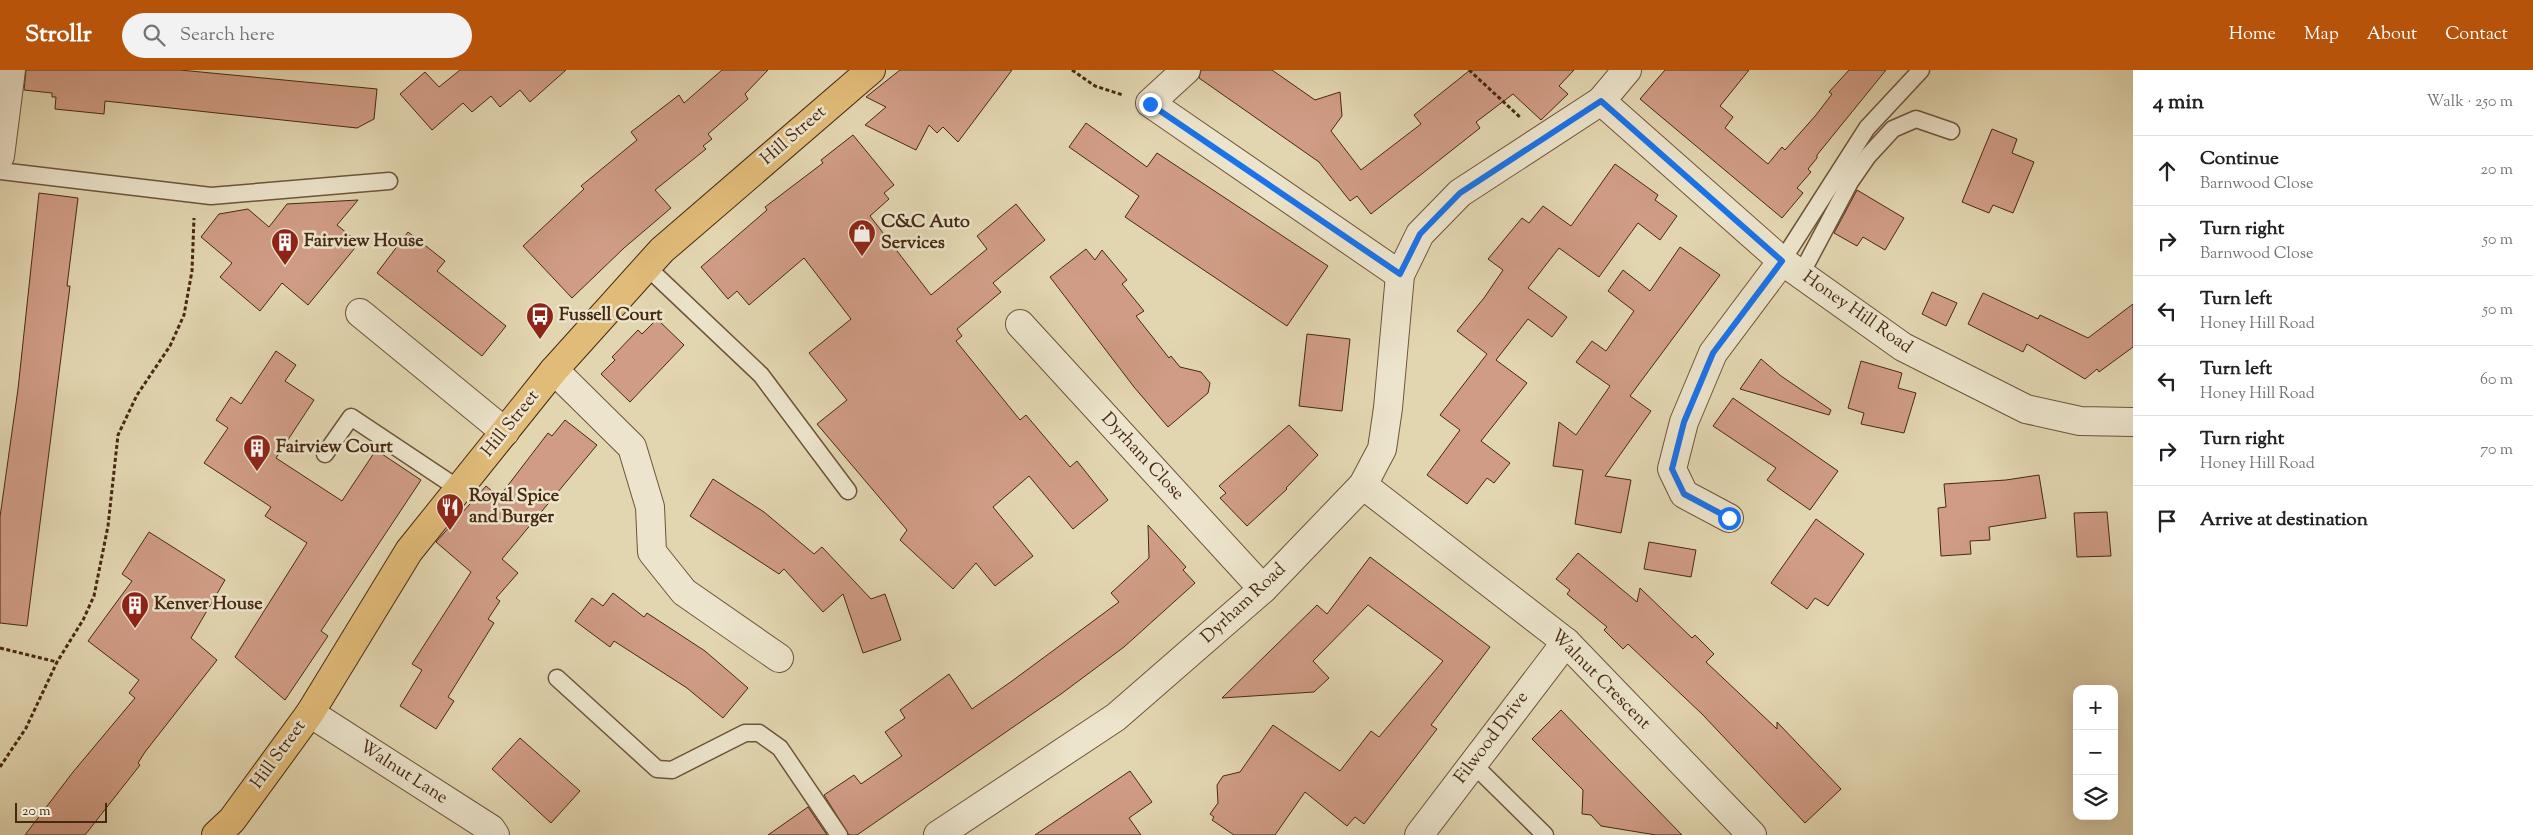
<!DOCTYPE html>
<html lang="en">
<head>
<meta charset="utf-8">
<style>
	:root { --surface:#fff; --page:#f2f2f2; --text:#202124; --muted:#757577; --line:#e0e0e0; --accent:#b45309 }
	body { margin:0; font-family:"Sorts Mill Goudy",serif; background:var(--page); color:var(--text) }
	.controls { position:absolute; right:15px; bottom:15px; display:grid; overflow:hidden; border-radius:10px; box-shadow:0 5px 20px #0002 }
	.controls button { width:45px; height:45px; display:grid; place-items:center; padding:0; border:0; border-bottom:1px solid var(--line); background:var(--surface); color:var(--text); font:25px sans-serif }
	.scale { position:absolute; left:15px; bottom:12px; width:92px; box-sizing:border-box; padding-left:5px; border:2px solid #472912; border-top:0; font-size:14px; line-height:18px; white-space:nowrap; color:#472912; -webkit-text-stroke:4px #ece4cc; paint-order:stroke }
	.stop { position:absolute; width:15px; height:15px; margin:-11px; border:4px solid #1a73e8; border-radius:50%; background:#fff }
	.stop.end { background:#1a73e8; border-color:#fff; box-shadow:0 1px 5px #0008 }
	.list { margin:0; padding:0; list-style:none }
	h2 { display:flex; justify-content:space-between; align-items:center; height:65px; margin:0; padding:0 20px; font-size:21px }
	h2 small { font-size:16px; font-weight:400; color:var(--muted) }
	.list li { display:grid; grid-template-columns:32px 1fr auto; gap:15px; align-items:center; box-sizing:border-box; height:70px; padding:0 20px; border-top:1px solid var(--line) }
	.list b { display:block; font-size:19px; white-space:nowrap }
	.list p { margin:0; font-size:16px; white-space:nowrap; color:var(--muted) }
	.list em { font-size:16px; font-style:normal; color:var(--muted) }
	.icon { flex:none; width:28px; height:28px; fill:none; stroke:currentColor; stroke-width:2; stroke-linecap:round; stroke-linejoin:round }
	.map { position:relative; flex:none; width:2133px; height:765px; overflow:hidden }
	header { display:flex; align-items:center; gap:30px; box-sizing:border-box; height:70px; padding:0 25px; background:var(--accent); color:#fff }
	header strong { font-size:24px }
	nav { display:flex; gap:28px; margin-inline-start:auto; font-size:18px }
	.search { width:350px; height:45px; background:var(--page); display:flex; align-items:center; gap:12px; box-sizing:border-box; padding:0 18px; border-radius:28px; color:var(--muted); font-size:19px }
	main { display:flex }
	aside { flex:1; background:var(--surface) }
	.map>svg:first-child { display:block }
	.building { fill:#d09c85; stroke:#472912 }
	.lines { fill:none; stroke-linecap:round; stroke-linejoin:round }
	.service-casing { stroke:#6e543a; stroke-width:19 }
	.minor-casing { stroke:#6e543a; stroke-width:30 }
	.primary-casing { stroke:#472912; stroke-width:30 }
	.path { stroke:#472912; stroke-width:3; stroke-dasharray:4 2.5; stroke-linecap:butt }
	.service { stroke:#ece4cc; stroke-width:16 }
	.minor { stroke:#ece4cc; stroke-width:28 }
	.primary { stroke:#e1bb78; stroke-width:28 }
	.route { stroke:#1a73e8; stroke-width:6 }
	.labels { text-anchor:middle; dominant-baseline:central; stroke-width:5; stroke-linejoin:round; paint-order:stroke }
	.street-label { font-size:18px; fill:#472912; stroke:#ece4cc }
	.poi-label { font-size:18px; font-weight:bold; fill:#472912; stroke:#ece4cc; text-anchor:start }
</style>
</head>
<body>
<header>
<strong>Strollr</strong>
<div class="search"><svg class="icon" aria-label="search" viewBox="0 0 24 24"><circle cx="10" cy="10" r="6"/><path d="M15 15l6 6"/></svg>Search here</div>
<nav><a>Home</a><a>Map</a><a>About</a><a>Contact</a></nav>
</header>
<main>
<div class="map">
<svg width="2133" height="765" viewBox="0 0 2133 765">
	<rect width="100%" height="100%" fill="#e2d6b0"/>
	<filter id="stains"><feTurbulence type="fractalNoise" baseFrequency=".004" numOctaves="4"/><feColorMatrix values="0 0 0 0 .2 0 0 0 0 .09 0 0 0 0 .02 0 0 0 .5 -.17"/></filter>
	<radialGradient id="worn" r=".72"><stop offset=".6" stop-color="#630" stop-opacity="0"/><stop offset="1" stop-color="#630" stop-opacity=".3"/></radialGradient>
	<g class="building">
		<path d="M 26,0 L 180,0 L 377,19 L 374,49 L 357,58 L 105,31 L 104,44 L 55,39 L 56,27 L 52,27 L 52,23 L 24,20 Z"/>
		<path d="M 460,0 L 566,0 L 530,32 L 520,20 L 500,37 L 491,26 L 472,42 L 463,33 L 432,60 L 400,24 L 425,2 L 439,17 Z"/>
		<path d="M 722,0 L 768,0 L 745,24 L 748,29 L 708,64 L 712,69 L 703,76 L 706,79 L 655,120 L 671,138 L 624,178 L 572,228 L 523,176 L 584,119 L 581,116 L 637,70 L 631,62 L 679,25 L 684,33 Z"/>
		<path d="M 900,0 L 1012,0 L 958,72 L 943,57 L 937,63 L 929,55 L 916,80 L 865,55 L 886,37 L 866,27 Z"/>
		<path d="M 1201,0 L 1272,0 L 1315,30 L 1340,22 L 1342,46 L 1331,61 L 1361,100 L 1421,54 L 1414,45 L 1470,0 L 1574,0 L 1559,16 L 1568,24 L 1541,50 L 1513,24 L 1476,52 L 1480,58 L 1371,144 L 1357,126 L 1350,131 L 1319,92 L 1199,8 Z"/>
		<path d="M 1665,0 L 1749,0 L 1720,36 L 1733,47 L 1725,58 L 1768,94 L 1782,77 L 1785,80 L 1816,45 L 1832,24 L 1829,22 L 1849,0 L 1886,0 L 1817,85 L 1817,88 L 1808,99 L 1811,102 L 1797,118 L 1803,123 L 1782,148 L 1640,29 Z"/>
		<path d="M 1086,53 L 1147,97 L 1157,83 L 1328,196 L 1287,256 L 1125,147 L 1139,126 L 1069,77 Z"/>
		<path d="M 1992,59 L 2017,69 L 2012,83 L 2034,92 L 2013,143 L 1993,135 L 1989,143 L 1962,132 Z"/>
		<path d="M 853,65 L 894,115 L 884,123 L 889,129 L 870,146 L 931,225 L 987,179 L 977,166 L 1016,134 L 1045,170 L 993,213 L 1001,222 L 957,259 L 962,266 L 956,271 L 1020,350 L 1026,345 L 1070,397 L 1077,391 L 1108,430 L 1073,459 L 1029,406 L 993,437 L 1033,486 L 995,516 L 976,493 L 953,519 L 900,470 L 907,460 L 817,354 L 847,330 L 809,283 L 851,249 L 804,188 L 749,235 L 737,221 L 728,229 L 701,197 L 767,140 L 765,137 L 823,93 L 821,90 Z"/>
		<path d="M 1615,94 L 1658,125 L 1655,130 L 1677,146 L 1660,170 L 1638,153 L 1599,207 L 1559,178 L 1528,218 L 1567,247 L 1552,267 L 1528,249 L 1496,290 L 1527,313 L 1481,371 L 1510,393 L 1494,413 L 1487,408 L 1467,434 L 1427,405 L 1460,360 L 1440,345 L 1487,284 L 1457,261 L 1484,228 L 1503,200 L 1488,189 L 1522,148 L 1529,153 L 1543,136 L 1571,156 Z"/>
		<path d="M 1857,120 L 1904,148 L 1885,180 L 1863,167 L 1857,176 L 1834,163 Z"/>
		<path d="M 39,123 L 78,128 L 67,216 L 70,216 L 27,556 L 0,553 L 0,447 L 18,319 Z"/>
		<path d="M 358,130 L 337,155 L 359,173 L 308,235 L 282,213 L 260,241 L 220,207 L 232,193 L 201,167 L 219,144 L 248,139 L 269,157 L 287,134 Z"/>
		<path d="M 408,162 L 445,191 L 437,201 L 506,256 L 482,286 L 377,203 Z"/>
		<path d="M 1680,177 L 1720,205 L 1630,326 L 1651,341 L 1605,406 L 1631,410 L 1621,463 L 1575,454 L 1583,400 L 1553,396 L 1559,352 L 1576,365 L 1610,316 L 1576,292 L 1592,271 L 1606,281 L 1634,241 L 1608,221 L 1623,200 L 1650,221 Z"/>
		<path d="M 1086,179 L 1095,190 L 1102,180 L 1127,210 L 1122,214 L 1144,241 L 1136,246 L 1169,288 L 1171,286 L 1180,297 L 1201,302 L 1210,313 L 1208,323 L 1168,357 L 1134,317 L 1050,207 Z"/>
		<path d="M 1932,222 L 1957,233 L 1946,256 L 1922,244 Z"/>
		<path d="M 1983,223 L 2038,249 L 2040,245 L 2088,268 L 2133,234 L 2133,277 L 2099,302 L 2097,299 L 2085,309 L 2027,274 L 2023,282 L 1968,254 Z"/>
		<path d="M 657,249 L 684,275 L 630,332 L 601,304 L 615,290 L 612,287 L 638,260 L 642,264 Z"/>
		<path d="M 1307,264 L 1350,269 L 1342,341 L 1299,336 Z"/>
		<path d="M 276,281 L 296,295 L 285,311 L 314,330 L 276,388 L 342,431 L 376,380 L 421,410 L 321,561 L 328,566 L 285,630 L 235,587 L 307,473 L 265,446 L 271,437 L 204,393 L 228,358 L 216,350 L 231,327 L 241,334 Z"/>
		<path d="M 1761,289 L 1781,306 L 1831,340 L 1829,345 L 1740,319 Z"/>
		<path d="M 1861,291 L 1902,303 L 1898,318 L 1916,323 L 1904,363 L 1861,354 L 1864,343 L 1848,338 Z"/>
		<path d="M 1733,328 L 1838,401 L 1810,440 L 1767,410 L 1776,398 L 1713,356 Z"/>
		<path d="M 565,350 L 597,375 L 502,489 L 518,503 L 496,528 L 500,531 L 488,549 L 494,553 L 448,627 L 454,631 L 436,659 L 400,636 L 422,600 L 412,594 L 471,502 L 436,472 L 486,416 L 499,427 L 548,363 L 552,366 Z"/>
		<path d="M 1289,355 L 1318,385 L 1286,418 L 1287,419 L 1247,456 L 1220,428 L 1226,423 L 1219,416 Z"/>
		<path d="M 2039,405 L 2046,448 L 1989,457 L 1990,470 L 1970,471 L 1971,484 L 1941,486 L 1938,438 L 1946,437 L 1944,414 L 2006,410 Z"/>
		<path d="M 713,409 L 764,442 L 814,484 L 822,477 L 871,529 L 885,524 L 901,570 L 863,583 L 843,524 L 823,542 L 784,499 L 779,504 L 690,446 Z"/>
		<path d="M 2107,442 L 2111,486 L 2077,487 L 2074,443 Z"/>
		<path d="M 1816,449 L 1864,484 L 1828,536 L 1815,528 L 1807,539 L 1771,513 Z"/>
		<path d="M 1148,455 L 1186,497 L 1183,500 L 1195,513 L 1124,577 L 1061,624 L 857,765 L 849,765 L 824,725 L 854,705 L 861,714 L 902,686 L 885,662 L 905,648 L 900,640 L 949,604 L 972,639 L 1012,611 L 1119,532 L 1111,523 L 1149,488 Z"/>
		<path d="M 149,462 L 225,510 L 191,568 L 217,590 L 145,682 L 138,693 L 140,695 L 85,765 L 25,765 L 73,702 L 135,628 L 129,623 L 139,610 L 88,571 L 132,511 L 122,504 Z"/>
		<path d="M 1649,472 L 1696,480 L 1691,507 L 1644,499 Z"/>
		<path d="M 1578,483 L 1637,532 L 1640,518 L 1692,568 L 1695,565 L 1714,584 L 1706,592 L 1777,659 L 1777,652 L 1841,719 L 1805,753 L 1702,644 L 1628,574 L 1623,579 L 1604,560 L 1607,557 L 1567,524 L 1570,520 L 1556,509 Z"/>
		<path d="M 1370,487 L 1490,577 L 1431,655 L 1437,659 L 1364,754 L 1355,747 L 1347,756 L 1305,722 L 1275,765 L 1234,765 L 1212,750 L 1214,747 L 1210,744 L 1218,733 L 1217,715 L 1223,706 L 1240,702 L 1273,655 L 1340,701 L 1371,661 L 1379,667 L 1443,591 L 1368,535 L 1313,591 L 1329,608 L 1314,622 L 1222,628 L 1317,535 L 1327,544 Z"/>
		<path d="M 613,523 L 644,547 L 647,543 L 705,581 L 748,618 L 723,648 L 687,618 L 614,571 L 610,577 L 575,551 L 592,528 L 603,536 Z"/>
		<path d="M 1561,640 L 1611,692 L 1682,765 L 1656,765 L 1601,756 L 1591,745 L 1582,744 L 1583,720 L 1532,669 Z"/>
		<path d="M 520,668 L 580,721 L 551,753 L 492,699 Z"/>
		<path d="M 1130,701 L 1152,732 L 1129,748 L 1141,765 L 1035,765 Z"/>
		<path d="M 808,737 L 827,765 L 768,765 Z"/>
	</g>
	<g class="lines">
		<g class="service-casing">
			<g id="service">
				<path d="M 0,101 L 211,126 L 389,111"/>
				<path d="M 1782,191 L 1867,58 L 1921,0"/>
				<path d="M 647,197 L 761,305 L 848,421"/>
				<path d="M 1801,204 L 1850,112 L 1868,86 L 1893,59 L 1916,49 L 1951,61"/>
				<path d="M 325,384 L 351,347 L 459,419"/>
				<path d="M 557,608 L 657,699 L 672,700 L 745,663 L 759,663 L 780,678 L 839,765"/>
				<path d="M 1473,694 L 1545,765"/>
			</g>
		</g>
		<g class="minor-casing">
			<g id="minor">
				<path d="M 1186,0 L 1150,33 L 1400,205"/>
				<path d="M 1601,31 L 1782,191 L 1903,277 L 2026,339 L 2080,351 L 2133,352"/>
				<path d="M 0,86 L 11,0"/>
				<path d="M 360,243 L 505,362"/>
				<path d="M 1020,254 L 1263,519"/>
				<path d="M 554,300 L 632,377 L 650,437 L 652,482 L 684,522 L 779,588"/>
				<path d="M 1363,415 L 1566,572 L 1752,765"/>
				<path d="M 1729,448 L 1684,424 L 1672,399 L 1684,352 L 1713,283 L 1782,191"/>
				<path d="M 310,643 L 491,759 L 495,765"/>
				<path d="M 938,765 L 1116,647 L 1263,519 L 1363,415 L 1382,379 L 1388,338 L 1400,205 L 1420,164 L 1460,123 L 1601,31 L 1627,0"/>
				<path d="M 1419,765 L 1566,572"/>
			</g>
		</g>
		<g class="primary-casing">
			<path id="primary" d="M 216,765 L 232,750 L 310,643 L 409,481 L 554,300 L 662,180 L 871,0"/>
		</g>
		<g class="path">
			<path d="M 1072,0 L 1095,16 L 1123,25"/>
			<path d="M 1469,0 L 1521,48"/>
			<path d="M 0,578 L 57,592"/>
			<path d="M 0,697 L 26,658 L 57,592 L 83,550 L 94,526 L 108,456 L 118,365 L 137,325 L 170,276 L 184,245 L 192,201 L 194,148"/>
		</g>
		<use href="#service" class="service"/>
		<use href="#minor" class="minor"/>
		<use href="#primary" class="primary"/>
	</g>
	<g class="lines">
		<path class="route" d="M 1150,34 L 1400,204 L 1420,164 L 1460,123 L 1601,31 L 1782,191 L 1713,283 L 1684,352 L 1672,399 L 1684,424 L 1729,448"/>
	</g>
	<defs>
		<g id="shop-pin" transform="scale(1.4375)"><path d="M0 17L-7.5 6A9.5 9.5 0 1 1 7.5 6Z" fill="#8f2418" stroke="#ece4cc"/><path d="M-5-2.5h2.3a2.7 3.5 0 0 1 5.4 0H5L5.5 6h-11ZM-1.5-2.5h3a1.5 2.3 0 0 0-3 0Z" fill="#fff"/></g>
		<g id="building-pin" transform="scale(1.4375)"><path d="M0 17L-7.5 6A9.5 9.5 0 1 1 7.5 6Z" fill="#8f2418" stroke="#ece4cc"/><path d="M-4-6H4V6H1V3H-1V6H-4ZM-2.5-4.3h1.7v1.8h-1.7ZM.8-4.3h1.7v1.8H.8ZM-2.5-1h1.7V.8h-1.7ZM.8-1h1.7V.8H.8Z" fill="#fff"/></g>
		<g id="bus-pin" transform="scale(1.4375)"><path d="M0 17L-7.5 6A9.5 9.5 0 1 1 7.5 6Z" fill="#8f2418" stroke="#ece4cc"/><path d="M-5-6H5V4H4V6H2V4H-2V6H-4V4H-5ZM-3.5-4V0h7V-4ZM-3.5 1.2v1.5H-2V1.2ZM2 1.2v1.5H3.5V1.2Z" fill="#fff"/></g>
		<g id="restaurant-pin" transform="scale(1.4375)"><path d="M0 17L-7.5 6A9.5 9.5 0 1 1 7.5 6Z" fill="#8f2418" stroke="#ece4cc"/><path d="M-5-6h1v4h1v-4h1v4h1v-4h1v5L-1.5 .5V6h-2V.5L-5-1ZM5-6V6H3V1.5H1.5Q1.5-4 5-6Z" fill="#fff"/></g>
	</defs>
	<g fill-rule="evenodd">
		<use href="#shop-pin" x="862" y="163"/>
		<use href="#building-pin" x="285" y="172"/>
		<use href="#bus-pin" x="540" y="246"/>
		<use href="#building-pin" x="257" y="378"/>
		<use href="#restaurant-pin" x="450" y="437"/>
		<use href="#building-pin" x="135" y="535"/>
	</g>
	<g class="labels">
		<g class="street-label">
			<text transform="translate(794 66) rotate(-41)">Hill Street</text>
			<text transform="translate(1857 243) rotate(35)">Honey Hill Road</text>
			<text transform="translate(511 354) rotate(-51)">Hill Street</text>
			<text transform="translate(1142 387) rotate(47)">Dyrham Close</text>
			<text transform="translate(1244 534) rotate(-43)">Dyrham Road</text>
			<text transform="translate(1600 610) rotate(45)">Walnut Crescent</text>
			<text transform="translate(1492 668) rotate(-53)">Filwood Drive</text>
			<text transform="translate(279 685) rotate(-54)">Hill Street</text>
			<text transform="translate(403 703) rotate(33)">Walnut Lane</text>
		</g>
		<g class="poi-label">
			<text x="881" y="153">C&amp;C Auto<tspan x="881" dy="21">Services</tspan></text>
			<text x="304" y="172">Fairview House</text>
			<text x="559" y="246">Fussell Court</text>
			<text x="276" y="378">Fairview Court</text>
			<text x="469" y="427">Royal Spice<tspan x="469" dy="21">and Burger</tspan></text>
			<text x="154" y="535">Kenver House</text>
		</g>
	</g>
	<rect width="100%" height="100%" filter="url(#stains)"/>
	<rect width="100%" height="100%" fill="url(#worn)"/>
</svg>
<div class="controls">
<button>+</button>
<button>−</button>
<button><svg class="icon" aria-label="layers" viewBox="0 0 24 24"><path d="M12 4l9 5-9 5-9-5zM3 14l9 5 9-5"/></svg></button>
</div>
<div class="scale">20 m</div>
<div class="stop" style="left:1729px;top:448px"></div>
<div class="stop end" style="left:1150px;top:34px"></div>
</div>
<aside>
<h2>4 min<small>Walk · 250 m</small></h2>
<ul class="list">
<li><svg class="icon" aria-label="ahead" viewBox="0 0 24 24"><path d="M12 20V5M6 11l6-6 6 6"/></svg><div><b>Continue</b><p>Barnwood Close</p></div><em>20 m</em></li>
<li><svg class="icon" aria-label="right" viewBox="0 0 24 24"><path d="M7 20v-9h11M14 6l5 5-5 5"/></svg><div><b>Turn right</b><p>Barnwood Close</p></div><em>50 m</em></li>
<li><svg class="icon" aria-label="left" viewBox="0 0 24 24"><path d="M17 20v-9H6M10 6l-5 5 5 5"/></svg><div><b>Turn left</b><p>Honey Hill Road</p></div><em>50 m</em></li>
<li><svg class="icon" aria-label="left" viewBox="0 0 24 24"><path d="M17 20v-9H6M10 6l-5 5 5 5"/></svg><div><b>Turn left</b><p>Honey Hill Road</p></div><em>60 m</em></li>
<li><svg class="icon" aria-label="right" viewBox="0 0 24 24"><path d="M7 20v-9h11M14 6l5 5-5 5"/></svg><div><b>Turn right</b><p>Honey Hill Road</p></div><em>70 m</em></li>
<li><svg class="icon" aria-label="arrive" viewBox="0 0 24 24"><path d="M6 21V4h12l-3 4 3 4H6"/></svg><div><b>Arrive at destination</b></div></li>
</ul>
</aside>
</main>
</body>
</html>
